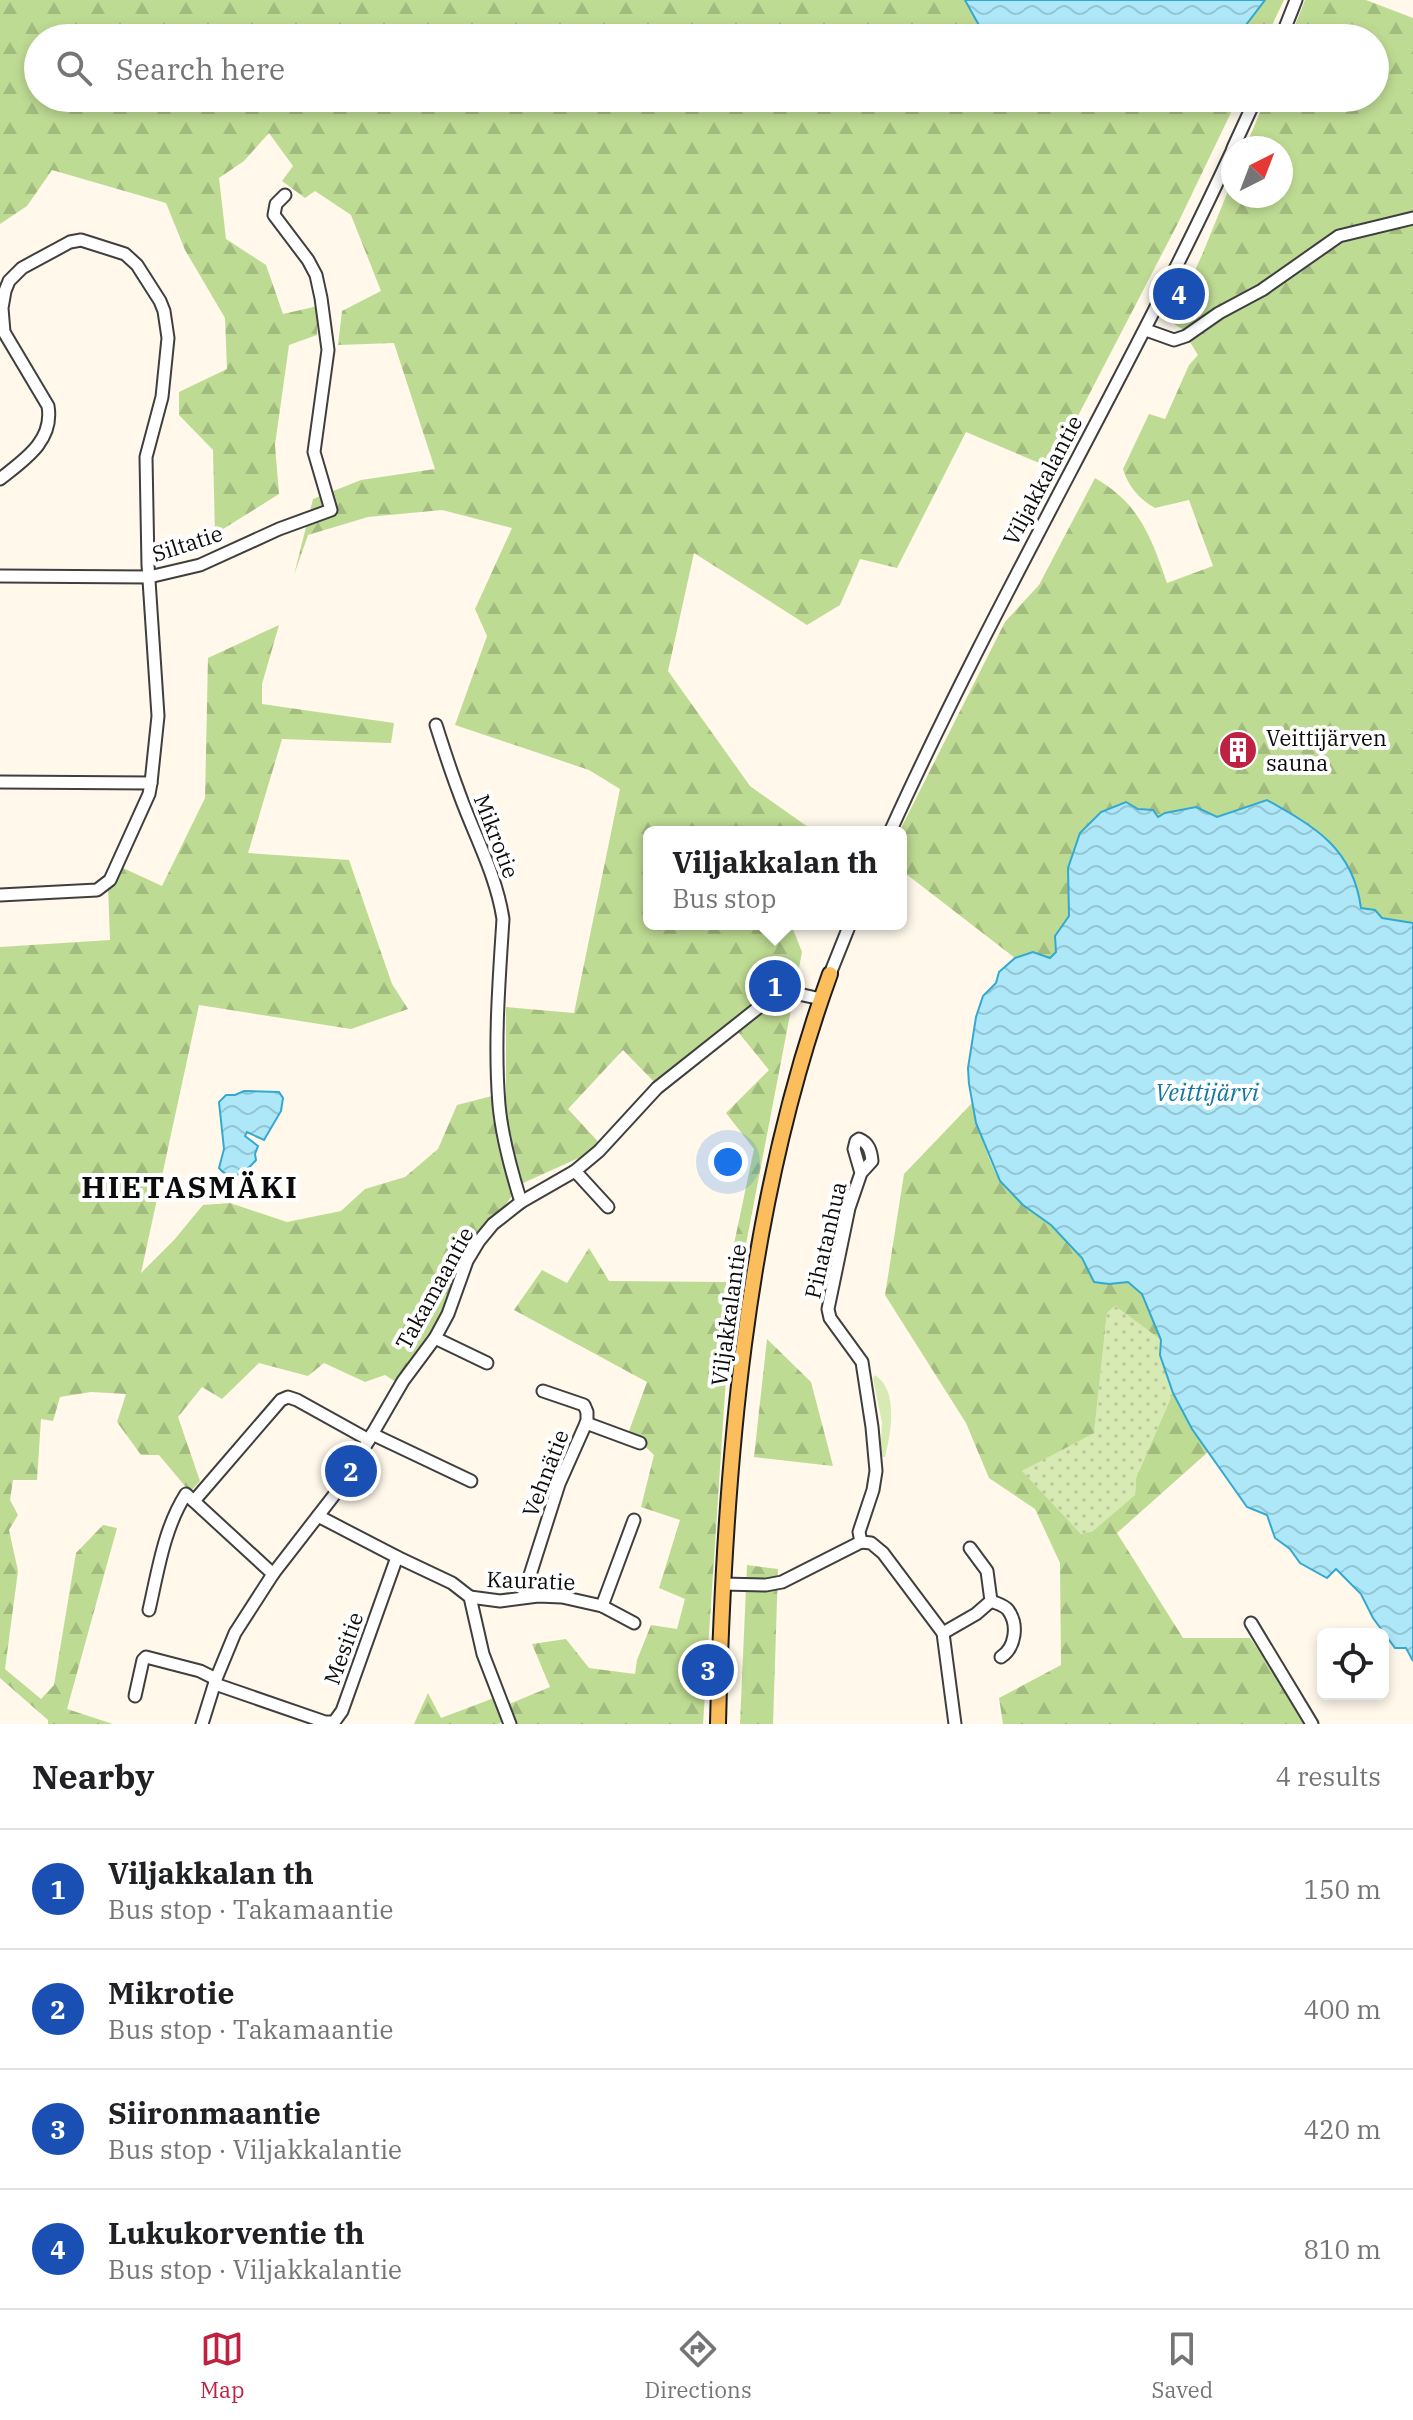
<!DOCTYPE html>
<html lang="en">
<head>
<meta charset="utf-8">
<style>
	:root { --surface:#fff; --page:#f6f6f6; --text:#202124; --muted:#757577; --line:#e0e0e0; --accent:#bf2140 }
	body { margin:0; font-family:"IBM Plex Serif",serif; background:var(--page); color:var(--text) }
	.controls { position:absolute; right:24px; bottom:24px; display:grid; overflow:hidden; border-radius:12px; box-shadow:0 4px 12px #0003 }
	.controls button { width:72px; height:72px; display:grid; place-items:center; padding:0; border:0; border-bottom:2px solid var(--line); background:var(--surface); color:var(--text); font:40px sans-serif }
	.compass { position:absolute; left:1221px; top:136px; width:72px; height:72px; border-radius:50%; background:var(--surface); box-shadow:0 4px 12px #0003; rotate:42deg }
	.you { position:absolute; left:728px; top:1162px; width:28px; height:28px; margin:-20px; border:6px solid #fff; border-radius:50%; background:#1a73e8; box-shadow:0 0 0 12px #1a73e833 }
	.badge { display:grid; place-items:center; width:52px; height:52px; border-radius:50%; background:var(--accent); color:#fff; font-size:26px; font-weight:700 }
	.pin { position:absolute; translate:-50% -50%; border:4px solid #fff; box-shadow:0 2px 8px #0006 }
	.popup { position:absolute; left:643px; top:826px; width:264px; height:104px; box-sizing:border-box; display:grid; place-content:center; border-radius:12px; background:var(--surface); filter:drop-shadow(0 2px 6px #0005); font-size:26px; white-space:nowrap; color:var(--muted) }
	.popup b { font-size:30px; color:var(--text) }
	.popup::after { content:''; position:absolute; left:50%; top:100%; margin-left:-16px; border:16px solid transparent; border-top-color:var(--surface) }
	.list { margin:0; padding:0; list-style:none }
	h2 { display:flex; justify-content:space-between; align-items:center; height:104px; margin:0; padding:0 32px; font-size:34px }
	h2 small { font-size:26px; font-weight:400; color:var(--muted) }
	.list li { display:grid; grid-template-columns:52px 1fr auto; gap:24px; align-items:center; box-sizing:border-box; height:120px; padding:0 32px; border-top:2px solid var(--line) }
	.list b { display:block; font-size:30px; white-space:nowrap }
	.list p { margin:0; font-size:26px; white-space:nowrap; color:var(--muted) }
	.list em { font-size:26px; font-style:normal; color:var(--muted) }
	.icon { flex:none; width:44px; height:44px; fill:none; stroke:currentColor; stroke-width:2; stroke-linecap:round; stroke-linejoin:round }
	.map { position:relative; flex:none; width:1413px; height:1724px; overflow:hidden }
	.search { position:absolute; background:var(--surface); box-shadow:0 4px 12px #0003; left:24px; right:24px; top:24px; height:88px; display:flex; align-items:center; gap:20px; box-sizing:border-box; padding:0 28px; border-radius:44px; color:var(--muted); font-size:30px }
	.sheet { height:584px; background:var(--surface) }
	nav { display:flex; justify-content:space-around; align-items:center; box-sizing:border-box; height:112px; border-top:2px solid var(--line); background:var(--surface); font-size:22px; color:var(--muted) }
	nav a { display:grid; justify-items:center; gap:4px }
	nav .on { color:var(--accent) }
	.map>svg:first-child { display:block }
	.grass { fill:url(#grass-dots) }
	.forest { fill:url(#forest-firs) }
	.park { fill:#d8eab4 }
	.water { fill:url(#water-waves); stroke:#33a9d1; stroke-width:2 }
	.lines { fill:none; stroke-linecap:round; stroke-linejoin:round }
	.minor-casing { stroke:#3f3f3f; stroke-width:15 }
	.major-casing { stroke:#1d1d1d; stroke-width:18 }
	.minor { stroke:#fff; stroke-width:11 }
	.major { stroke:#fcbe5d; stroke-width:14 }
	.labels { text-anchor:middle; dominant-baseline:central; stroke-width:8; stroke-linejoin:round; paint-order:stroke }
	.street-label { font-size:22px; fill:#0c0c0c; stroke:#fff }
	.poi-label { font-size:22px; fill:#0c0c0c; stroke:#fff; text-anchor:start }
	.water-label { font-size:24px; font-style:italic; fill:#1278a0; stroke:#fff }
	.district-label { font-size:30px; font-weight:bold; letter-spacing:2px; fill:#0c0c0c; stroke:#fff }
</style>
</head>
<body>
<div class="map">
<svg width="1413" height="1724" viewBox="0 0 1413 1724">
	<defs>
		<pattern id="grass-dots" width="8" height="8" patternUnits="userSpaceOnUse" patternTransform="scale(2)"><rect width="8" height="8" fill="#d8eab4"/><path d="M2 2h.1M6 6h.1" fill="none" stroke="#b8c89a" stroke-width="1.8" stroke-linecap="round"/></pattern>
		<pattern id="forest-firs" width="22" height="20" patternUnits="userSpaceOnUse" patternTransform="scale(2)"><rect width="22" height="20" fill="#bedb93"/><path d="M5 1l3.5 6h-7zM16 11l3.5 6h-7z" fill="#a2bb7e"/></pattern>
		<pattern id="water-waves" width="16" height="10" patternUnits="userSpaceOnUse" patternTransform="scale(2)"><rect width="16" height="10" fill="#aee7f8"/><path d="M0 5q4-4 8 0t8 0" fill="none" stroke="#94c5d3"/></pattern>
	</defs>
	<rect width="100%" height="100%" fill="#fff8eb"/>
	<path class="grass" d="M 1115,1306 L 1161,1340 L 1160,1355 L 1173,1393 L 1136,1478 L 1135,1495 L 1094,1531 L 1081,1534 L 1021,1471 L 1094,1432 L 1107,1313 Z"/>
	<g class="forest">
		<path d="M 0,0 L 965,0 L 986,38 L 38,38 L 38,98 L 1064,98 L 1076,105 L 1089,98 L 1238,98 L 1178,223 L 1051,468 L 966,432 L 897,568 L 860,559 L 840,605 L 807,625 L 694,553 L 668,671 L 750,786 L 815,832 L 649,832 L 649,924 L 791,924 L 802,952 L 729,1333 L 703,1724 L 514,1724 L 511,1718 L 498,1724 L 414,1724 L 428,1693 L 441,1718 L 502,1695 L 507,1705 L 550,1687 L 532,1644 L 566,1639 L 589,1668 L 635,1674 L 637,1660 L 651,1625 L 677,1629 L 685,1599 L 659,1588 L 680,1520 L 641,1507 L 654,1455 L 629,1431 L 647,1382 L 514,1310 L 542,1270 L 567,1283 L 589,1248 L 609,1281 L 726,1282 L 754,1149 L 726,1113 L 769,1070 L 734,1027 L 661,1089 L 623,1050 L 568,1109 L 603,1147 L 521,1184 L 456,1270 L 439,1323 L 396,1382 L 385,1375 L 365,1382 L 324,1363 L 308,1376 L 259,1363 L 222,1399 L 202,1387 L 178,1417 L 200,1481 L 190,1492 L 159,1455 L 141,1455 L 117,1422 L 126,1394 L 91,1392 L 60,1397 L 53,1421 L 41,1419 L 37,1480 L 13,1480 L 10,1500 L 18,1515 L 9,1530 L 18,1571 L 5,1669 L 41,1699 L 54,1685 L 76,1553 L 103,1525 L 117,1528 L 67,1709 L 113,1724 L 48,1724 L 48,1720 L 0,1678 L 0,947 L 110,940 L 108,886 L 123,868 L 162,886 L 205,798 L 208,658 L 279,625 L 262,684 L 262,704 L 394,723 L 391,743 L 282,739 L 248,853 L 349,860 L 392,984 L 408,1009 L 351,1029 L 199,1005 L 141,1273 L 174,1240 L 203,1205 L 230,1203 L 287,1222 L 341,1211 L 365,1189 L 405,1177 L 438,1149 L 457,1105 L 492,1096 L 506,1095 L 506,1007 L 574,1013 L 620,789 L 589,770 L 455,725 L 487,636 L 475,609 L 512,528 L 442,510 L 368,517 L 308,535 L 294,575 L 313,499 L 361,480 L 435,469 L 394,343 L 338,345 L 342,311 L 381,291 L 351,215 L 315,191 L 305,198 L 282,181 L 293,166 L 269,133 L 244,161 L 219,178 L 226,239 L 266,265 L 283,314 L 318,306 L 317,335 L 289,345 L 275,445 L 279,494 L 215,534 L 213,450 L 179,415 L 179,392 L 227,369 L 225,318 L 185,250 L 166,203 L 52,170 L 27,206 L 0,224 Z"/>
		<path d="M 1265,0 L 1284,0 L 1266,38 L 1236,38 Z"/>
		<path d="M 1305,0 L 1366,0 L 1413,18 L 1413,923 L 1382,918 L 1360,908 C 1355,849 1313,826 1267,800 L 1216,817 L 1196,807 L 1158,817 L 1153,810 L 1138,810 L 1068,868 L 1069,916 L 1055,936 L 1056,951 L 1050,959 L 1033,952 L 1015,958 L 901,870 L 901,832 L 899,832 L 1005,622 L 1039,585 L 1095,478 C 1140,504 1151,537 1167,583 L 1213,566 L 1189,500 L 1155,508 C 1139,499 1128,486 1123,469 L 1149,414 L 1165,419 L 1189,365 L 1198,355 L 1182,329 L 1171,322 L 1202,255 L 1233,179 L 1233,196 L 1281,196 L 1281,148 L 1245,148 L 1266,98 L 1375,98 L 1375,38 L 1290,38 Z"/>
		<path d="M 973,1102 C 976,1121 990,1169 1002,1183 C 1015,1200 1032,1211 1049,1224 C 1069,1239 1083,1259 1094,1282 L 1109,1284 L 1128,1282 L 1142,1294 L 1161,1340 L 1115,1306 L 1107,1313 L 1094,1433 L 1022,1471 L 1081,1534 L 1093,1531 L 1135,1495 L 1136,1478 L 1173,1393 L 1192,1429 L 1208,1452 L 1117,1533 L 1183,1638 L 1250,1638 L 1310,1724 L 1003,1724 L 999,1698 L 1061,1665 L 1060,1563 L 1035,1509 L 989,1478 L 966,1423 L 885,1295 L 904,1174 Z"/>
		<path d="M 767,1339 L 811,1382 L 833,1466 L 754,1457 Z"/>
		<path d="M 747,1565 L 778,1569 L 773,1724 L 740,1724 Z"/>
	</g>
	<path class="park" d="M 875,1375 C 899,1390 891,1434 885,1457 L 880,1457 L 882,1423 L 873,1378 Z"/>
	<g class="water">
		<path d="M 965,0 L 1265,0 L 1236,38 L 986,38 Z"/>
		<path d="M 1267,800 C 1315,827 1353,848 1361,908 L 1375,910 L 1382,918 L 1413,923 L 1413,1661 L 1406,1648 L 1395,1648 L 1373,1618 L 1361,1594 L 1336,1569 L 1327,1578 L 1300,1563 L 1290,1549 L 1275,1538 L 1267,1515 L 1247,1507 L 1192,1429 L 1173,1393 L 1160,1355 L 1161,1340 L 1142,1294 L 1128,1282 L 1109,1284 L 1094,1282 L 1082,1258 L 1051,1225 L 1023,1205 L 1000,1181 L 976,1123 L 969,1084 L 968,1068 L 976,1017 L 983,996 L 996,983 L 999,972 L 1015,958 L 1033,952 L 1050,958 L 1056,952 L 1055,936 L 1069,916 L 1068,868 L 1080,833 L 1101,812 L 1126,802 L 1138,809 L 1153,810 L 1158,817 L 1165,813 L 1196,807 L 1217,817 Z"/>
		<path d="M 244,1091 L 279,1092 L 283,1098 L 281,1111 L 264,1140 L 247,1132 L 245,1136 L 258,1146 L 255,1154 L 256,1160 C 246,1172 232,1184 219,1168 L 224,1149 L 219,1102 L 226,1095 L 235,1095 Z"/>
	</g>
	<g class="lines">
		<g class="minor-casing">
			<g id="minor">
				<path d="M 1281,38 L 1296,0"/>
				<path d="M 1233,148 L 1256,98"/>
				<path d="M 1146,330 L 1174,340 L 1186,336 L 1219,313 L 1262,290 L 1339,236 L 1413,218"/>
				<path d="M 0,479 C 24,460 54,441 48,406 L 4,332 L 2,308 L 5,291 L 9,281 L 22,268 L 70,242 L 81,240 L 125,254 L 137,265 L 160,301 L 164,311 L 168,338 L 162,397 L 146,457 L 148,565 L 158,716 L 151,783 L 0,782"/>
				<path d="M 0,576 L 149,577 L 200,565 L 279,529 L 331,510 L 314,452 L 328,350 L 321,298 L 316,275 L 308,260 L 274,215 L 276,204 L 285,195"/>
				<path d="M 436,725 C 443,747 450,769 458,790 C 473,833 496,873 503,919 C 499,981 494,1043 499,1105 C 502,1138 511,1170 521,1202"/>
				<path d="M 890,832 C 995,600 1126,380 1233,149"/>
				<path d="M 0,895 L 97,890 L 110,880 L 149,794 L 151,783"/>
				<path d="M 830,974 L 850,924"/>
				<path d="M 575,1171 L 608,1207"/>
				<path d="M 861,1173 L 872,1161 C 871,1151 869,1143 859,1139 L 856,1141 L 854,1149 L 861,1173 L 849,1208 L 828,1309 L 830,1318 L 862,1362 L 872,1427 L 876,1471 L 873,1490 L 859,1532 L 861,1542"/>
				<path d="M 435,1338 L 487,1363"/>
				<path d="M 586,1423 L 640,1443"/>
				<path d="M 372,1434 L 471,1481"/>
				<path d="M 194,1501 L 281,1400 L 288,1397 L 297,1400 L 369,1440"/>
				<path d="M 318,1516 L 397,1557 L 452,1583 L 470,1597 L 483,1654 L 510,1724"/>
				<path d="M 861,1542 L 871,1543 L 883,1553 L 943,1633 L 955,1724"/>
				<path d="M 723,1584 L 766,1585 L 782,1582 L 861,1542"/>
				<path d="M 470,1597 L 500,1601 L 538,1596 L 562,1597 L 602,1606 L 634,1623"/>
				<path d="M 523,1597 L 559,1484 L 587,1421 L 587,1412 L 584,1405 L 543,1391"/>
				<path d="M 991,1601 C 998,1604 1004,1605 1008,1610 C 1019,1625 1015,1648 1001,1657"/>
				<path d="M 602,1606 L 634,1520"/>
				<path d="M 149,1610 C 158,1571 164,1528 186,1494 L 273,1574"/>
				<path d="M 1251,1623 L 1312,1724"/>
				<path d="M 943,1633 L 976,1614 L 991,1601 L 987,1571 L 970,1548"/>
				<path d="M 215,1684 L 325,1722 L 334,1722 L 342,1711 L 397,1557"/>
				<path d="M 135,1696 L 143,1660 L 146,1657 L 200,1671 L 216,1679"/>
				<path d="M 202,1724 L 216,1679 L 235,1633 L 273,1574 L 345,1481 L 403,1381 L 435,1338 L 448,1314 L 467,1261 L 479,1241 L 493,1224 L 521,1202 L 575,1171 L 599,1151 L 657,1088 L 773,996 L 785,991 L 821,999"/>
			</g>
		</g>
		<g class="major-casing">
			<path id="major" d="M 718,1724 C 724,1474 744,1211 830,974"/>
		</g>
		<use href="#minor" class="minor"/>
		<use href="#major" class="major"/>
	</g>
	<defs>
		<g id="building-disc" transform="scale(2)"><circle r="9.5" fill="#bf2140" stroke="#fff"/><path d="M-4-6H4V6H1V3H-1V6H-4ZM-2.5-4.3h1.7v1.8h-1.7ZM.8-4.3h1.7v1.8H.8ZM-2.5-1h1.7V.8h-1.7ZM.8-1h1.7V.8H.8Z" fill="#fff"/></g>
	</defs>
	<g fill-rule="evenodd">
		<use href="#building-disc" x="1238" y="750"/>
	</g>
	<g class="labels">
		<g class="street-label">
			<text transform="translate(1042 480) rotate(-62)">Viljakkalantie</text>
			<text transform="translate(187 543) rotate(-18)">Siltatie</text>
			<text transform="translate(497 836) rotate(69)">Mikrotie</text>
			<text transform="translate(825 1240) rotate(-77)">Pihatanhua</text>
			<text transform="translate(434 1288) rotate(-61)">Takamaantie</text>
			<text transform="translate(728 1315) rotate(-82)">Viljakkalantie</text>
			<text transform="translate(545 1473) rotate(-69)">Vehnätie</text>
			<text transform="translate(531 1580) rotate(2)">Kauratie</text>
			<text transform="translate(343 1648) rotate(-70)">Mesitie</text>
		</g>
		<g class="poi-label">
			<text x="1266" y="737">Veittijärven<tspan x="1266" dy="25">sauna</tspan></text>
		</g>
		<g class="water-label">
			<text x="1207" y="1092">Veittijärvi</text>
		</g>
		<g class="district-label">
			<text x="190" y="1186">HIETASMÄKI</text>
		</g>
	</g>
</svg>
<div class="controls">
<button><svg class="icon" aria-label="locate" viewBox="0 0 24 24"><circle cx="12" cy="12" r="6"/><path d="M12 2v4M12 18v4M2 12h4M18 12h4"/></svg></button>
</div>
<svg class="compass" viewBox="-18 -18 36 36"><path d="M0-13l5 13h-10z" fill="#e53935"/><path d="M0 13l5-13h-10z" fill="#757577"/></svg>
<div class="you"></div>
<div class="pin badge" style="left:775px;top:986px;background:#1a4fb4">1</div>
<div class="popup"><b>Viljakkalan th</b>Bus stop</div>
<div class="pin badge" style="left:351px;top:1471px;background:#1a4fb4">2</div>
<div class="pin badge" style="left:708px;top:1670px;background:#1a4fb4">3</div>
<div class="pin badge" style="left:1179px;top:294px;background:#1a4fb4">4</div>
<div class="search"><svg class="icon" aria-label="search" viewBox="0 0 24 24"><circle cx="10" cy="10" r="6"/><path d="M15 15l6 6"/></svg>Search here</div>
</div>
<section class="sheet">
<h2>Nearby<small>4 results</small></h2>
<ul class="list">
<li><span class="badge" style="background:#1a4fb4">1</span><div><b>Viljakkalan th</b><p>Bus stop · Takamaantie</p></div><em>150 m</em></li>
<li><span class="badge" style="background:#1a4fb4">2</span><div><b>Mikrotie</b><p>Bus stop · Takamaantie</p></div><em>400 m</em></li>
<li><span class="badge" style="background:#1a4fb4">3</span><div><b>Siironmaantie</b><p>Bus stop · Viljakkalantie</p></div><em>420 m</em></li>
<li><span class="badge" style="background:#1a4fb4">4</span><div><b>Lukukorventie th</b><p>Bus stop · Viljakkalantie</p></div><em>810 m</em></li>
</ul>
</section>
<nav>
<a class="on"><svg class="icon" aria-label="map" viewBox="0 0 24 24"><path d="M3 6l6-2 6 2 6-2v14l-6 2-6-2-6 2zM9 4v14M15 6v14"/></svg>Map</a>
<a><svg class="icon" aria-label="directions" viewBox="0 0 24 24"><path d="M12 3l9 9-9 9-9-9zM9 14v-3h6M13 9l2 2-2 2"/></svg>Directions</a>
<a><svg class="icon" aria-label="saved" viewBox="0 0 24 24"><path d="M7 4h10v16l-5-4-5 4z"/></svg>Saved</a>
</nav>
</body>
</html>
